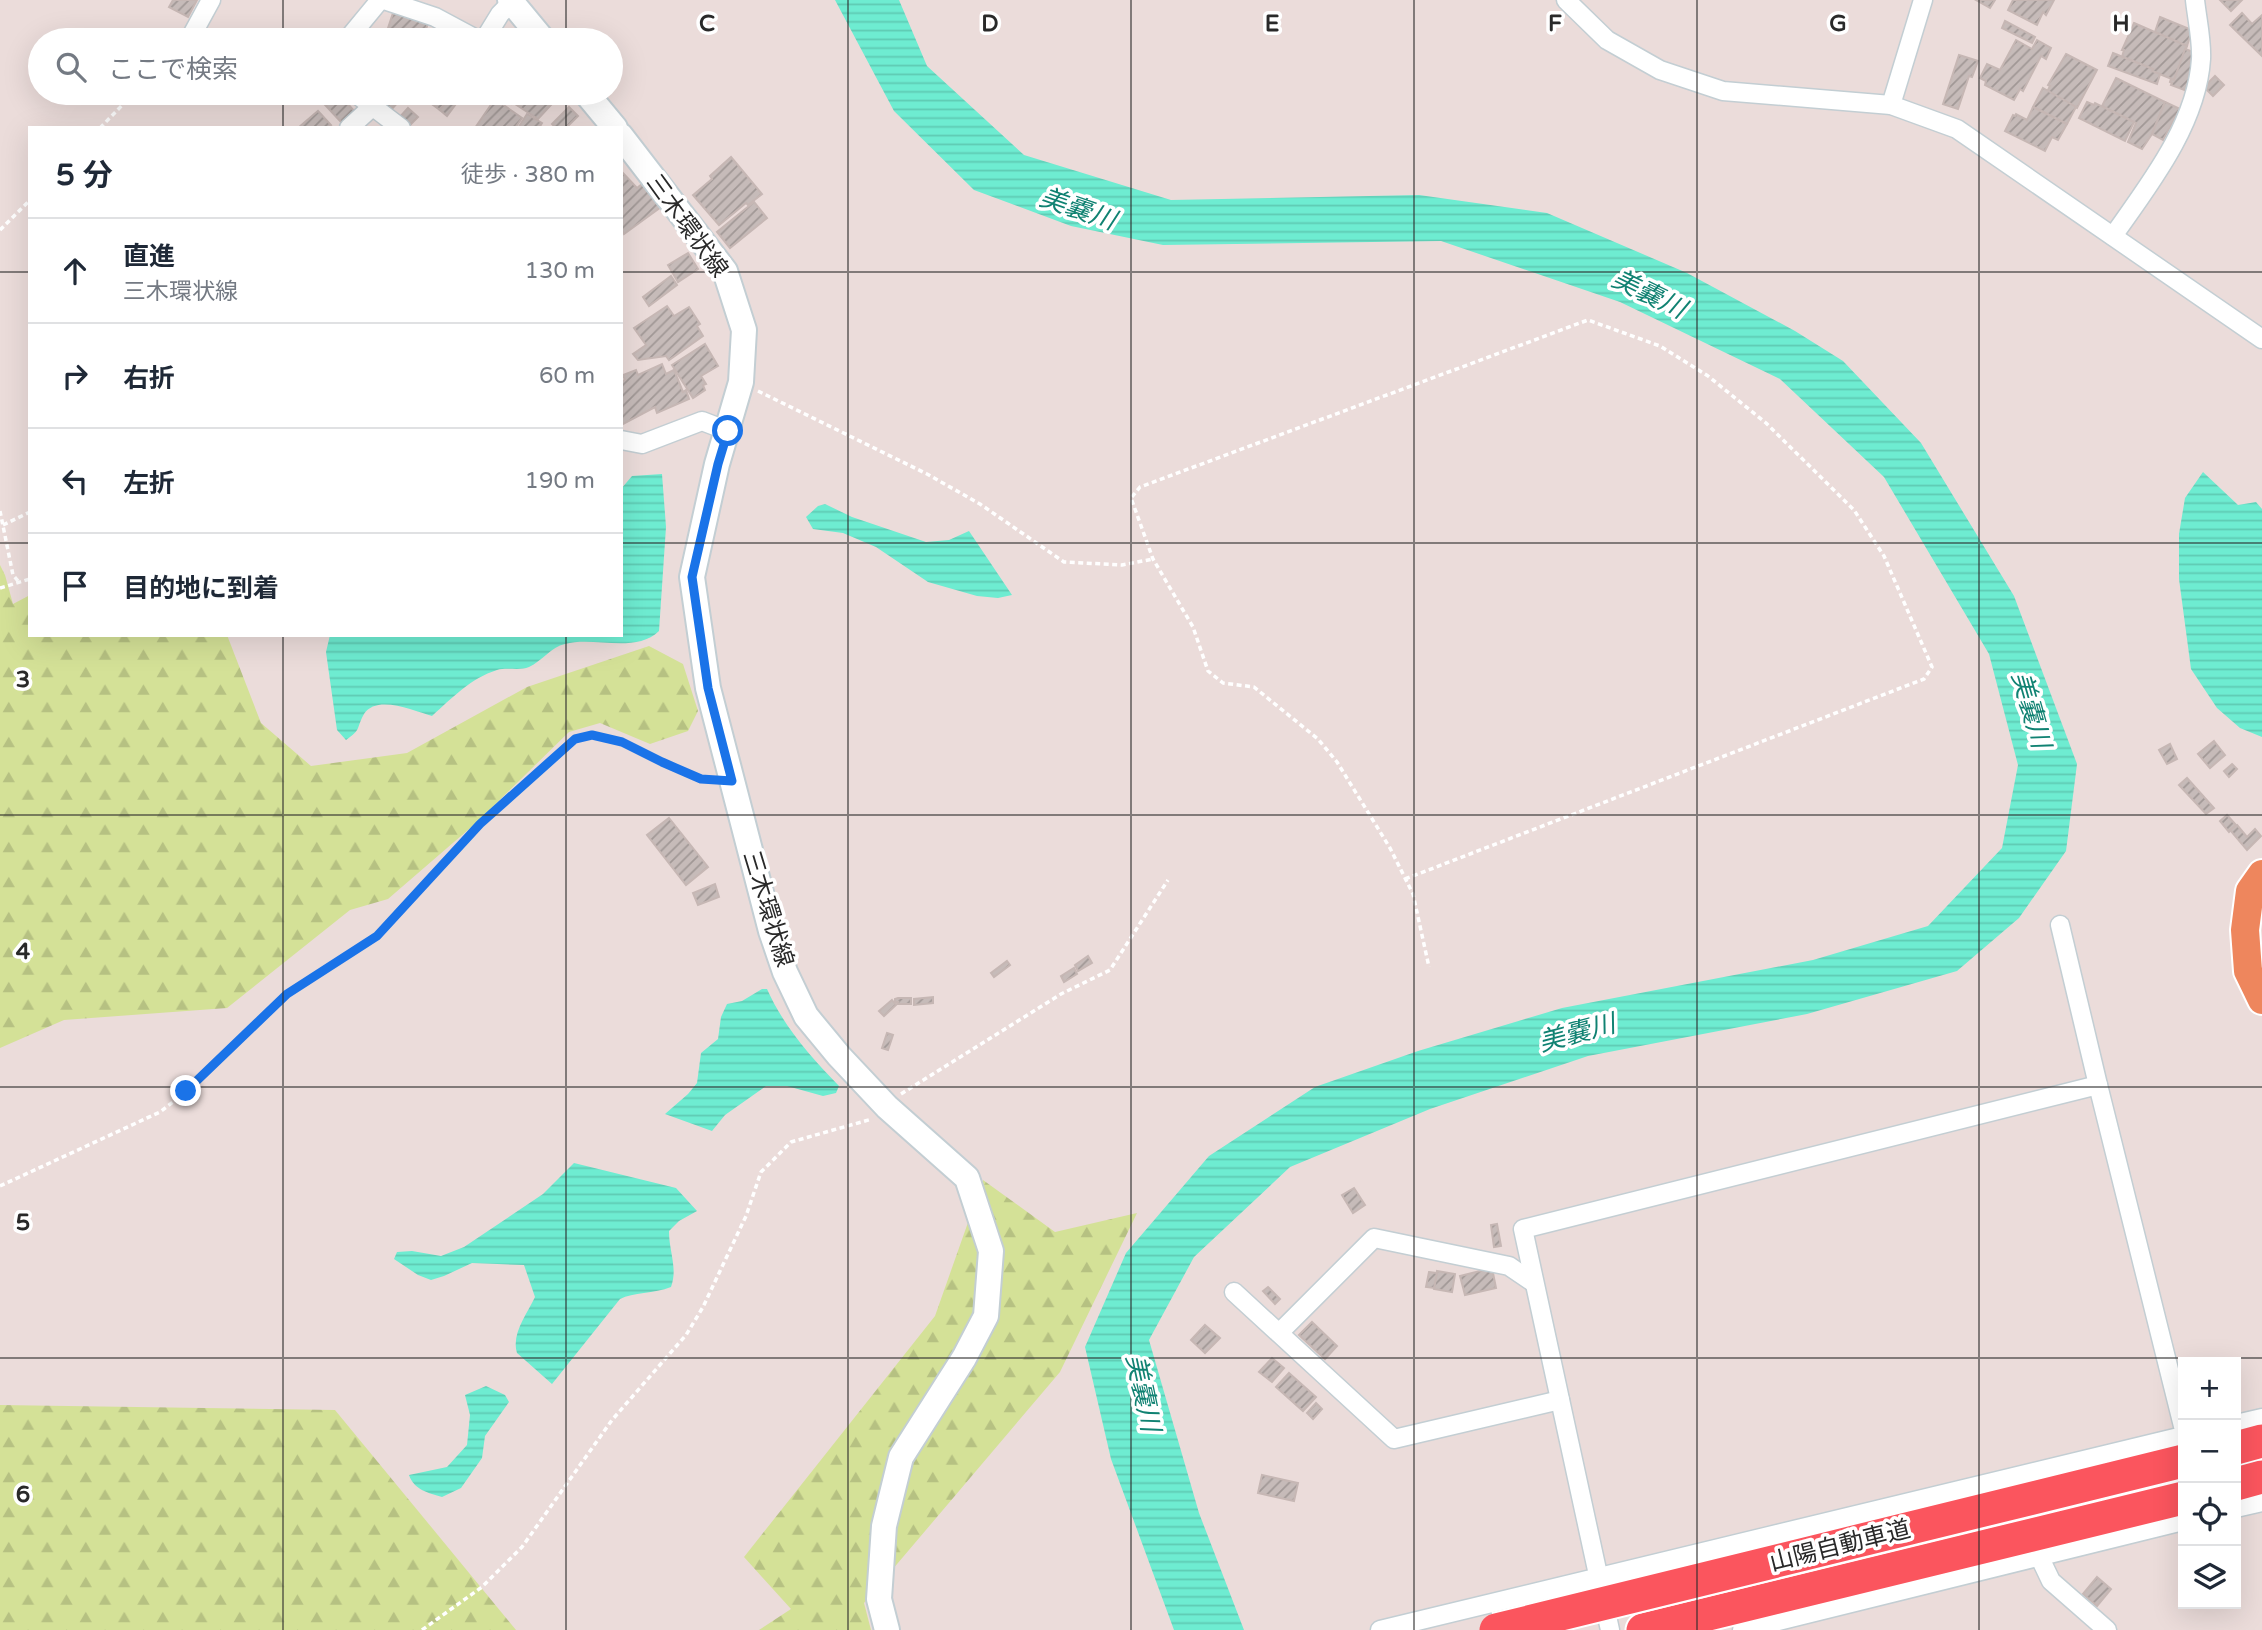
<!DOCTYPE html>
<html lang="ja">
<head>
<meta charset="utf-8">
<style>
	:root { --surface:#fff; --page:#f2f2f3; --text:#1f2937; --muted:#747a83; --line:#e0e1e3 }
	body { margin:0; font-family:"Varela Round","Noto Sans JP",sans-serif; background:var(--page); color:var(--text) }
	.controls { position:absolute; right:21px; bottom:21px; display:grid; overflow:hidden; border-radius:0px; box-shadow:0 7px 28px #0002 }
	.controls button { width:63px; height:63px; display:grid; place-items:center; padding:0; border:0; border-bottom:2px solid var(--line); background:var(--surface); color:var(--text); font:35px sans-serif }
	.stop { position:absolute; width:21px; height:21px; margin:-16px; border:5px solid #1a73e8; border-radius:50%; background:#fff }
	.stop.end { background:#1a73e8; border-color:#fff; box-shadow:0 2px 7px #0008 }
	.list { margin:0; padding:0; list-style:none }
	h2 { display:flex; justify-content:space-between; align-items:center; height:91px; margin:0; padding:0 28px; font-size:30px }
	h2 small { font-size:23px; font-weight:400; color:var(--muted) }
	.list li { display:grid; grid-template-columns:46px 1fr auto; gap:21px; align-items:center; box-sizing:border-box; height:105px; padding:0 28px; border-top:2px solid var(--line) }
	.list b { display:block; font-size:26px; white-space:nowrap }
	.list p { margin:0; font-size:23px; white-space:nowrap; color:var(--muted) }
	.list em { font-size:23px; font-style:normal; color:var(--muted) }
	.icon { flex:none; width:38px; height:38px; fill:none; stroke:currentColor; stroke-width:2; stroke-linecap:round; stroke-linejoin:round }
	.map { position:relative; flex:none; width:2262px; height:1630px; overflow:hidden }
	.search { position:absolute; background:var(--surface); box-shadow:0 7px 28px #0002; left:28px; top:28px; width:595px; height:77px; display:flex; align-items:center; gap:18px; box-sizing:border-box; padding:0 24px; border-radius:38px; color:var(--muted); font-size:26px }
	.panel { position:absolute; background:var(--surface); box-shadow:0 7px 28px #0002; left:28px; top:126px; width:595px; height:511px; border-radius:0px }
	.map>svg:first-child { display:block }
	.forest { fill:url(#forest-firs) }
	.water { fill:url(#water-rules) }
	.building { fill:url(#building-hatch); stroke:#c6b7b4; stroke-width:2 }
	.lines { fill:none; stroke-linecap:round; stroke-linejoin:round }
	.street-casing { stroke:#c3ced3; stroke-width:21 }
	.secondary-casing { stroke:#c3ced3; stroke-width:28 }
	.primary-casing { stroke:#fff; stroke-width:32 }
	.highway-casing { stroke:#fff; stroke-width:37 }
	.path { stroke:#fff; stroke-width:3.5; stroke-dasharray:5 3.5; stroke-linecap:butt }
	.street { stroke:#fff; stroke-width:18 }
	.secondary { stroke:#fff; stroke-width:24 }
	.primary { stroke:#ee865d; stroke-width:28 }
	.highway { stroke:#fb555e; stroke-width:33 }
	.highway-bridge-casing { stroke:#fff; stroke-width:37; stroke-linecap:butt }
	.highway-bridge { stroke:#fb555e; stroke-width:33 }
	.route { stroke:#1a73e8; stroke-width:9 }
	.grid { fill:none; stroke:#292929; stroke-width:2; stroke-opacity:0.55 }
	.labels { text-anchor:middle; dominant-baseline:central; stroke-width:7; stroke-linejoin:round; paint-order:stroke }
	.street-label { font-size:24px; fill:#292929; stroke:#fff }
	.water-label { font-size:26px; font-style:italic; fill:#108272; stroke:#fff }
	.grid-label { font-size:23px; text-anchor:middle; font-weight:bold; fill:#292929; stroke:#fff; stroke-width:7; stroke-linejoin:round; paint-order:stroke }
</style>
</head>
<body>
<div class="map">
<svg width="2262" height="1630" viewBox="0 0 2262 1630">
	<defs>
		<pattern id="forest-firs" width="22" height="20" patternUnits="userSpaceOnUse" patternTransform="scale(1.75)"><rect width="22" height="20" fill="#d4e197"/><path d="M5 1l3.5 6h-7zM16 11l3.5 6h-7z" fill="#b6c182"/></pattern>
		<pattern id="water-rules" width="6" height="5" patternUnits="userSpaceOnUse" patternTransform="scale(1.75)"><rect width="6" height="5" fill="#6eecd1"/><path d="M0 2.5h6" fill="none" stroke="#5fcab3"/></pattern>
		<pattern id="building-hatch" width="6" height="6" patternUnits="userSpaceOnUse" patternTransform="scale(1.75)"><rect width="6" height="6" fill="#c6bbb9"/><path d="M-1 1l2-2M0 6l6-6M5 7l2-2" fill="none" stroke="#a19896"/></pattern>
	</defs>
	<rect width="100%" height="100%" fill="#ebdcda"/>
	<g class="forest">
		<path d="M 0,565 L 5,575 L 13,604 L 30,595 L 30,635 L 227,635 L 261,723 L 311,766 L 407,753 L 527,687 L 649,646 L 683,664 L 698,711 L 688,731 L 650,744 L 600,723 L 569,732 L 476,823 L 388,899 L 350,910 L 227,1008 L 64,1020 L 0,1048 Z"/>
		<path d="M 983,1180 L 1055,1232 L 1137,1213 L 1060,1372 L 864,1603 L 871,1630 L 759,1630 L 791,1609 L 744,1557 L 935,1316 Z"/>
		<path d="M 0,1405 L 335,1410 L 516,1630 L 0,1630 Z"/>
	</g>
	<g class="water">
		<path d="M 835,0 L 899,0 L 927,66 L 1024,155 L 1171,200 L 1419,195 L 1547,213 L 1687,273 L 1795,331 L 1843,361 L 1921,443 L 2014,596 L 2077,764 L 2066,851 L 2019,918 L 1957,971 L 1807,1014 L 1588,1056 L 1430,1109 L 1290,1167 L 1194,1257 L 1149,1340 L 1199,1513 L 1244,1630 L 1174,1630 L 1111,1459 L 1085,1347 L 1126,1253 L 1209,1156 L 1315,1087 L 1418,1051 L 1562,1008 L 1813,960 L 1928,926 L 2002,848 L 2018,765 L 1989,654 L 1884,477 L 1780,379 L 1620,302 L 1441,241 L 1163,245 L 1071,226 L 974,190 L 894,111 Z"/>
		<path d="M 2203,472 L 2238,505 L 2256,502 L 2262,509 L 2262,737 L 2240,728 L 2217,708 L 2191,669 L 2179,579 L 2179,534 L 2185,498 Z"/>
		<path d="M 662,474 L 666,527 L 659,631 C 635,654 594,636 565,644 C 551,647 542,661 529,667 C 520,671 507,667 497,670 C 471,678 452,698 432,716 C 414,711 377,694 364,714 C 356,728 362,729 346,740 L 337,730 L 326,652 L 330,635 L 621,635 L 621,489 L 632,476 Z"/>
		<path d="M 825,504 L 852,517 L 926,542 L 949,540 L 969,531 L 1012,595 L 998,598 L 977,596 L 928,582 L 876,547 L 843,533 L 813,529 L 806,517 L 818,506 Z"/>
		<path d="M 762,989 L 767,989 C 784,1027 810,1056 839,1086 L 836,1093 L 823,1096 L 787,1086 L 766,1086 L 725,1115 L 712,1131 L 665,1114 L 688,1094 L 697,1083 L 701,1053 L 718,1039 L 721,1017 L 727,1004 L 742,1001 Z"/>
		<path d="M 574,1163 L 676,1188 L 697,1211 L 679,1221 L 669,1231 C 669,1252 678,1268 671,1287 C 654,1294 633,1292 620,1299 L 552,1384 L 517,1353 C 511,1334 527,1314 535,1297 L 524,1265 L 472,1263 L 444,1276 L 431,1280 L 418,1275 L 394,1259 L 397,1252 L 412,1251 L 441,1256 L 464,1247 L 543,1194 Z"/>
		<path d="M 486,1386 L 505,1395 L 509,1402 L 485,1436 L 482,1458 L 461,1488 L 442,1497 C 429,1493 414,1490 409,1475 L 447,1467 L 467,1445 L 470,1415 L 465,1395 Z"/>
	</g>
	<g class="building">
		<path d="M 173,0 L 197,0 L 188,17 L 169,7 Z"/>
		<path d="M 1976,0 L 1995,0 L 1990,8 Z"/>
		<path d="M 2013,0 L 2054,0 L 2046,15 L 2043,12 L 2037,25 L 2008,10 Z"/>
		<path d="M 2220,0 L 2242,0 L 2231,11 Z"/>
		<path d="M 393,13 L 428,23 L 423,39 L 388,28 Z"/>
		<path d="M 2242,13 L 2252,24 L 2262,15 L 2262,56 L 2230,25 Z"/>
		<path d="M 2160,17 L 2192,30 L 2187,46 L 2155,32 Z"/>
		<path d="M 2005,21 L 2035,37 L 2032,43 L 2002,28 Z"/>
		<path d="M 2134,23 L 2187,46 L 2174,80 L 2152,71 L 2153,69 L 2122,57 L 2124,50 L 2122,50 Z"/>
		<path d="M 437,27 L 452,36 L 449,40 L 429,40 Z"/>
		<path d="M 2016,40 L 2032,49 L 2037,40 L 2051,48 L 2046,59 L 2041,56 L 2023,91 L 2020,89 L 2014,100 L 1985,85 L 1986,81 L 1980,78 L 1987,64 L 2000,70 Z"/>
		<path d="M 2185,49 L 2196,53 L 2187,91 L 2171,85 L 2172,83 L 2170,82 L 2171,79 L 2174,80 Z"/>
		<path d="M 2113,53 L 2153,69 L 2152,71 L 2160,74 L 2157,84 L 2108,66 Z"/>
		<path d="M 2066,54 L 2097,70 L 2077,108 L 2047,92 L 2050,86 L 2048,85 Z"/>
		<path d="M 1959,55 L 1978,61 L 1972,77 L 1969,76 L 1958,109 L 1943,104 Z"/>
		<path d="M 2215,76 L 2224,85 L 2213,96 L 2204,87 Z"/>
		<path d="M 2116,78 L 2165,102 L 2152,134 L 2142,149 L 2128,142 L 2136,123 L 2102,106 Z"/>
		<path d="M 2043,88 L 2076,107 L 2067,124 L 2033,107 Z"/>
		<path d="M 314,93 L 338,93 L 355,112 L 342,123 Z"/>
		<path d="M 365,93 L 391,93 L 400,100 L 388,113 Z"/>
		<path d="M 423,93 L 453,93 L 440,110 L 421,96 Z"/>
		<path d="M 453,93 L 464,93 L 447,116 L 440,110 Z"/>
		<path d="M 490,93 L 518,93 L 511,104 Z"/>
		<path d="M 521,93 L 562,93 L 538,119 L 515,104 Z"/>
		<path d="M 495,99 L 522,118 L 515,128 L 475,128 Z"/>
		<path d="M 2087,102 L 2094,105 L 2095,103 L 2134,122 L 2125,141 L 2079,118 Z"/>
		<path d="M 2165,102 L 2180,109 L 2163,140 L 2152,134 Z"/>
		<path d="M 569,107 L 578,116 L 566,128 L 556,128 L 552,124 Z"/>
		<path d="M 2033,107 L 2067,124 L 2058,140 L 2052,137 L 2045,151 L 2005,131 L 2013,115 L 2015,116 L 2016,114 L 2027,120 Z"/>
		<path d="M 408,108 L 418,117 L 407,128 L 398,119 Z"/>
		<path d="M 318,111 L 331,125 L 327,128 L 298,128 Z"/>
		<path d="M 527,114 L 542,123 L 539,128 L 518,128 Z"/>
		<path d="M 731,157 L 762,194 L 748,205 L 746,203 L 719,225 L 693,195 L 712,179 L 710,176 Z"/>
		<path d="M 621,171 L 637,188 L 642,184 L 661,207 L 624,234 L 623,232 L 621,233 Z"/>
		<path d="M 754,202 L 767,218 L 730,248 L 717,232 Z"/>
		<path d="M 688,253 L 698,269 L 678,282 L 668,265 Z"/>
		<path d="M 671,276 L 677,285 L 649,306 L 643,297 Z"/>
		<path d="M 667,306 L 674,316 L 689,307 L 700,324 L 697,326 L 703,336 L 669,360 L 666,356 L 638,360 L 633,354 L 646,345 L 634,328 Z"/>
		<path d="M 705,344 L 718,366 L 701,376 L 706,384 L 703,385 L 705,390 L 693,398 L 672,365 Z"/>
		<path d="M 662,364 L 666,374 L 674,370 L 683,392 L 686,390 L 689,399 L 657,413 L 655,407 L 621,425 L 621,381 L 625,380 L 623,375 L 636,370 L 638,375 Z"/>
		<path d="M 2214,741 L 2225,755 L 2210,768 L 2198,754 Z"/>
		<path d="M 2170,744 L 2177,759 L 2167,764 L 2159,750 Z"/>
		<path d="M 2232,764 L 2237,769 L 2229,777 L 2224,771 Z"/>
		<path d="M 2187,778 L 2214,808 L 2206,814 L 2179,785 Z"/>
		<path d="M 2227,815 L 2236,825 L 2229,832 L 2220,821 Z"/>
		<path d="M 669,818 L 708,867 L 686,885 L 647,835 Z"/>
		<path d="M 2237,825 L 2247,837 L 2255,829 L 2261,836 L 2247,850 L 2230,830 Z"/>
		<path d="M 715,884 L 719,897 L 698,905 L 693,893 Z"/>
		<path d="M 1088,956 L 1092,963 L 1078,971 L 1075,965 Z"/>
		<path d="M 1007,961 L 1010,965 L 994,977 L 991,973 Z"/>
		<path d="M 1074,968 L 1077,974 L 1064,982 L 1061,976 Z"/>
		<path d="M 933,997 L 933,1003 L 914,1005 L 914,999 Z"/>
		<path d="M 911,998 L 911,1004 L 897,1004 L 898,1002 L 895,1002 L 895,999 L 898,998 Z"/>
		<path d="M 892,1000 L 896,1005 L 884,1016 L 879,1011 Z"/>
		<path d="M 887,1033 L 893,1035 L 888,1050 L 882,1048 Z"/>
		<path d="M 1354,1188 L 1365,1205 L 1353,1213 L 1342,1195 Z"/>
		<path d="M 1497,1224 L 1501,1246 L 1494,1247 L 1491,1225 Z"/>
		<path d="M 1492,1268 L 1496,1288 L 1465,1295 L 1460,1276 Z"/>
		<path d="M 1437,1271 L 1455,1274 L 1452,1292 L 1434,1289 Z"/>
		<path d="M 1429,1272 L 1437,1273 L 1434,1288 L 1426,1287 Z"/>
		<path d="M 1268,1287 L 1280,1299 L 1275,1304 L 1263,1291 Z"/>
		<path d="M 1312,1322 L 1337,1346 L 1325,1359 L 1299,1335 Z"/>
		<path d="M 1205,1325 L 1220,1338 L 1205,1353 L 1191,1340 Z"/>
		<path d="M 1272,1358 L 1284,1368 L 1272,1382 L 1259,1372 Z"/>
		<path d="M 1289,1373 L 1316,1397 L 1303,1411 L 1276,1387 Z"/>
		<path d="M 1316,1403 L 1322,1409 L 1313,1419 L 1307,1413 Z"/>
		<path d="M 1262,1475 L 1298,1483 L 1294,1501 L 1258,1493 Z"/>
		<path d="M 2097,1577 L 2111,1589 L 2097,1606 L 2083,1594 Z"/>
	</g>
	<g class="lines">
		<g class="street-casing">
			<g id="street">
				<path d="M 384,0 L 435,17 L 478,40"/>
				<path d="M 1566,0 L 1607,40 L 1660,70 L 1723,91 L 1891,105 L 1957,129 L 2262,339"/>
				<path d="M 193,33 L 211,0"/>
				<path d="M 347,40 L 380,0"/>
				<path d="M 484,40 L 500,14 L 512,2"/>
				<path d="M 355,93 L 401,128"/>
				<path d="M 1891,105 L 1923,0"/>
				<path d="M 349,128 L 373,106"/>
				<path d="M 2113,236 C 2149,185 2197,124 2201,59 C 2202,40 2197,19 2195,0"/>
				<path d="M 621,440 L 642,444 L 702,421 L 728,431"/>
				<path d="M 2060,925 L 2098,1085"/>
				<path d="M 1234,1292 L 1394,1439 L 1560,1400"/>
				<path d="M 1279,1333 L 1374,1238 L 1509,1266 L 1534,1283"/>
				<path d="M 2236,1424 L 2262,1418"/>
				<path d="M 2236,1508 L 2262,1502"/>
				<path d="M 2040,1558 L 2051,1581 L 2107,1630"/>
				<path d="M 1380,1630 L 2183,1436"/>
				<path d="M 1610,1630 L 1523,1229 L 2098,1085 L 2183,1426"/>
				<path d="M 1742,1630 L 2183,1521"/>
			</g>
		</g>
		<g class="secondary-casing">
			<g id="secondary">
				<path d="M 510,0 L 543,40"/>
				<path d="M 586,93 L 615,128"/>
				<path d="M 621,136 L 725,271 L 744,330 L 741,382 L 717,464 L 692,577 L 708,688 L 771,931 L 785,972 L 806,1016 L 839,1056 L 887,1107 L 967,1178 L 991,1251 L 986,1316 L 964,1358 L 901,1457 L 884,1526 L 879,1599 L 887,1630"/>
			</g>
		</g>
		<g class="primary-casing">
			<path id="primary" d="M 2262,874 L 2250,891 L 2245,930 L 2248,971 L 2262,1000"/>
		</g>
		<g class="highway-casing">
			<g id="highway">
				<path d="M 2236,1448 L 2262,1441"/>
				<path d="M 2236,1484 L 2262,1477"/>
				<path d="M 1643,1630 L 2183,1498"/>
			</g>
		</g>
		<g class="path">
			<path d="M 100,128 L 134,93"/>
			<path d="M 0,230 L 30,200"/>
			<path d="M 758,391 L 927,474 L 980,504 L 1064,562 L 1122,565 L 1153,559"/>
			<path d="M 0,511 L 13,575 L 19,582"/>
			<path d="M 3,525 L 30,512"/>
			<path d="M 0,588 L 30,579"/>
			<path d="M 1405,879 L 1924,679 L 1932,667 L 1884,556 L 1854,510 L 1766,423 L 1708,376 L 1660,346 L 1588,320 L 1140,487 L 1131,498 L 1153,559 L 1193,627 L 1208,671 L 1223,683 L 1254,687 L 1318,739 L 1337,762 L 1390,848 L 1413,894 L 1429,967"/>
			<path d="M 901,1094 L 1061,994 L 1110,970 L 1168,880"/>
			<path d="M 0,1186 L 160,1112 L 186,1092 L 287,994 L 377,936 L 480,824 L 575,739 L 592,735 L 622,742 L 662,762 L 701,779 L 709,779"/>
			<path d="M 422,1630 L 482,1587 L 522,1547 L 612,1420 L 686,1335 L 703,1307 L 746,1216 L 761,1172 L 791,1142 L 872,1119"/>
		</g>
		<use href="#street" class="street"/>
		<use href="#secondary" class="secondary"/>
		<use href="#primary" class="primary"/>
		<use href="#highway" class="highway"/>
		<g class="highway-bridge-casing">
			<path id="highway-bridge" d="M 1496,1630 L 2183,1461"/>
		</g>
		<use href="#highway-bridge" class="highway-bridge"/>
	</g>
	<g class="lines">
		<path class="route" d="M 186,1091 L 287,994 L 377,936 L 480,824 L 575,739 L 592,735 L 622,742 L 662,762 L 701,779 L 732,781 L 708,688 L 692,577 L 718,464 L 728,431"/>
	</g>
	<path class="grid" d="M 283,0 L 283,40M 566,0 L 566,40M 848,0 L 848,1630M 1131,0 L 1131,1630M 1414,0 L 1414,1630M 1697,0 L 1697,1630M 1979,0 L 1979,1630M 283,93 L 283,128M 566,93 L 566,128M 0,272 L 30,272M 621,272 L 2262,272M 0,543 L 30,543M 621,543 L 2262,543M 283,635 L 283,1630M 566,635 L 566,1630M 0,815 L 2262,815M 0,1087 L 2262,1087M 0,1358 L 2262,1358"/>
	<g class="labels">
		<g class="street-label">
			<text transform="translate(687 226) rotate(54)">三木環状線</text>
			<text transform="translate(768 909) rotate(73)">三木環状線</text>
			<text transform="translate(1840 1546) rotate(-14)">山陽自動車道</text>
		</g>
		<g class="water-label">
			<text transform="translate(1078 209) rotate(19)">美嚢川</text>
			<text transform="translate(1649 294) rotate(26)">美嚢川</text>
			<text transform="translate(2031 710) rotate(74)">美嚢川</text>
			<text transform="translate(1577 1033) rotate(-15)">美嚢川</text>
			<text transform="translate(1143 1393) rotate(78)">美嚢川</text>
		</g>
	</g>
	<g class="grid-label">
		<text x="707" y="31">C</text>
		<text x="990" y="31">D</text>
		<text x="1272" y="31">E</text>
		<text x="1555" y="31">F</text>
		<text x="1838" y="31">G</text>
		<text x="2121" y="31">H</text>
		<text x="23" y="687">3</text>
		<text x="23" y="959">4</text>
		<text x="23" y="1230">5</text>
		<text x="23" y="1502">6</text>
	</g>
</svg>
<div class="controls">
<button>+</button>
<button>−</button>
<button><svg class="icon" aria-label="locate" viewBox="0 0 24 24"><circle cx="12" cy="12" r="6"/><path d="M12 2v4M12 18v4M2 12h4M18 12h4"/></svg></button>
<button><svg class="icon" aria-label="layers" viewBox="0 0 24 24"><path d="M12 4l9 5-9 5-9-5zM3 14l9 5 9-5"/></svg></button>
</div>
<div class="stop" style="left:728px;top:431px"></div>
<div class="stop end" style="left:186px;top:1091px"></div>
<div class="search"><svg class="icon" aria-label="search" viewBox="0 0 24 24"><circle cx="10" cy="10" r="6"/><path d="M15 15l6 6"/></svg>ここで検索</div>
<section class="panel">
<h2>5 分<small>徒歩 · 380 m</small></h2>
<ul class="list">
<li><svg class="icon" aria-label="ahead" viewBox="0 0 24 24"><path d="M12 20V5M6 11l6-6 6 6"/></svg><div><b>直進</b><p>三木環状線</p></div><em>130 m</em></li>
<li><svg class="icon" aria-label="right" viewBox="0 0 24 24"><path d="M7 20v-9h11M14 6l5 5-5 5"/></svg><div><b>右折</b></div><em>60 m</em></li>
<li><svg class="icon" aria-label="left" viewBox="0 0 24 24"><path d="M17 20v-9H6M10 6l-5 5 5 5"/></svg><div><b>左折</b></div><em>190 m</em></li>
<li><svg class="icon" aria-label="arrive" viewBox="0 0 24 24"><path d="M6 21V4h12l-3 4 3 4H6"/></svg><div><b>目的地に到着</b></div></li>
</ul>
</section>
</div>
</body>
</html>
